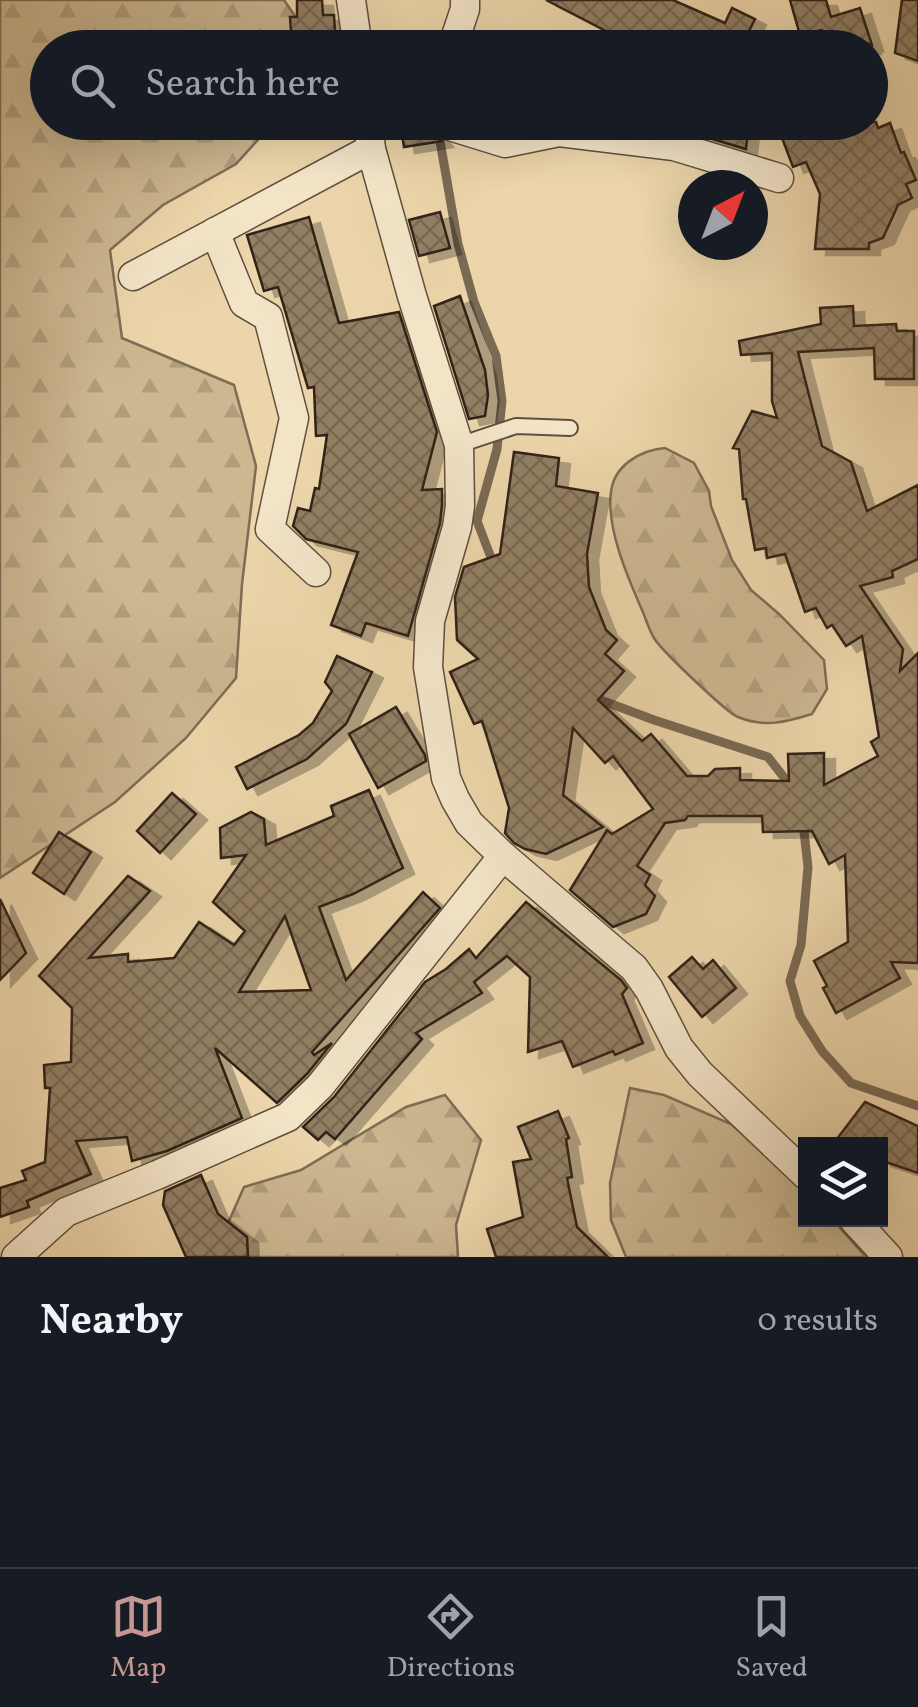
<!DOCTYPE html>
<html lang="en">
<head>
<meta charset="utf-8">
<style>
	:root { --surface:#171b24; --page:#20242c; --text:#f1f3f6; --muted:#9ea1a6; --line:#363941; --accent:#c59692 }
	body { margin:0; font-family:Vollkorn,serif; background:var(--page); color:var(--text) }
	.controls { position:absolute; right:30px; bottom:30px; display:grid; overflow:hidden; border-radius:0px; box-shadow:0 10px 40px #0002 }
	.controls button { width:90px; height:90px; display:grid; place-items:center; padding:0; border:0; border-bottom:2px solid var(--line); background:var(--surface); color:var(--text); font:50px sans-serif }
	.compass { position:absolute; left:678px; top:170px; width:90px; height:90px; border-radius:50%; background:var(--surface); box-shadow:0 10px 40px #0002; rotate:42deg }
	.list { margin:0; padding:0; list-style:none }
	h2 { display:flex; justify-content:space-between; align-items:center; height:130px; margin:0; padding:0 40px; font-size:42px }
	h2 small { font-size:32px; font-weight:400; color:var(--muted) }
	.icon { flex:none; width:55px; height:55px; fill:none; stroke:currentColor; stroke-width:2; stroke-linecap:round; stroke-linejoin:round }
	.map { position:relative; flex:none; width:918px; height:1257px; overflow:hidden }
	.search { position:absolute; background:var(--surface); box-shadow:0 10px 40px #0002; left:30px; right:30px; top:30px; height:110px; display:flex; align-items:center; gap:25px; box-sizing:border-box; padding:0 35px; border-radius:55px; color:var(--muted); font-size:38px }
	.sheet { height:310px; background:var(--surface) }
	nav { display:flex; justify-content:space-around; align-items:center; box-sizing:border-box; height:140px; border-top:2px solid var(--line); background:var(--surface); font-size:28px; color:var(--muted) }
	nav a { display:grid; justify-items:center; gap:5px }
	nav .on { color:var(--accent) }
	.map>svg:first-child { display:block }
	.forest { fill:url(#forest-firs); stroke:#7e6c55; stroke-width:2.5 }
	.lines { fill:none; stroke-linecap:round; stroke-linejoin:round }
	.stream { stroke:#7a6953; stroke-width:9 }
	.building { fill:url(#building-cross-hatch); stroke:#302219; stroke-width:2.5; fill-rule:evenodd; filter:url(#shadow) }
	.lane-casing { stroke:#5f4f3d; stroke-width:18 }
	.street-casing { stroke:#5f4f3d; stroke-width:31 }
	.lane { stroke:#f3e4c8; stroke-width:14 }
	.street { stroke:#f3e4c8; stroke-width:28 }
</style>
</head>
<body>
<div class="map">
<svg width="918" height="1257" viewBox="0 0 918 1257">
	<defs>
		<pattern id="forest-firs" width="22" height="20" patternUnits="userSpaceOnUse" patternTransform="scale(2.5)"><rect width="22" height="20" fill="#ccb791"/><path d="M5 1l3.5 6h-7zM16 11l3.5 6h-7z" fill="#b09d7c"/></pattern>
		<pattern id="building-cross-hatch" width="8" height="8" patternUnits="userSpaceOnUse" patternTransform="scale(2.5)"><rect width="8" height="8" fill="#927f64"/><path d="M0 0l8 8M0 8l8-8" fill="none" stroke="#786852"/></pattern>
		<filter id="shadow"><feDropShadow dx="11" dy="6" stdDeviation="0" flood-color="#0004"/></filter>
	</defs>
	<rect width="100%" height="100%" fill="#ecd5aa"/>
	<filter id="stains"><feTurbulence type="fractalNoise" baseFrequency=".002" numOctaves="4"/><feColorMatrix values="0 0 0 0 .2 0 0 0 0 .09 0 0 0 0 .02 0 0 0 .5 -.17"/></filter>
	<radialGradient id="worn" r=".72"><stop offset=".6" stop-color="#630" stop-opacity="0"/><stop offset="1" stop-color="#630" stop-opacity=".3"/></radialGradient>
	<g class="forest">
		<path d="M 0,0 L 284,0 L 297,19 L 299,47 L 48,48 L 48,122 L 273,123 L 236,164 L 163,205 L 110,250 L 122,338 L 234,385 L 256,466 L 242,584 L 236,678 L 186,738 L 115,802 L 0,878 Z"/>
		<path d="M 665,448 L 694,463 L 709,491 L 711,506 L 732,560 L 751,590 L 779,614 L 824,660 L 827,689 L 812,714 C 786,722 765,728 738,717 C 727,713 661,650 654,638 C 649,630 646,619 642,610 C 628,578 606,528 611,492 C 614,465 641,450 665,448 Z"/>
		<path d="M 630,1088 L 664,1095 L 731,1124 L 805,1188 L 806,1220 L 833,1220 L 866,1257 L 626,1257 L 611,1220 L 610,1183 Z"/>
		<path d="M 445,1095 L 481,1140 L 456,1225 L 458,1257 L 213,1257 L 244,1187 L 301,1170 L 406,1107 Z"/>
	</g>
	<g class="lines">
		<g class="stream">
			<path d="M 437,124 L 458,244 L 474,302 L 496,356 L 502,401 L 497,449 L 477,521 L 495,568"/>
			<path d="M 590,696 L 654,720 L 768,757 L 793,789"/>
			<path d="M 803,823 L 808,867 L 801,945 L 790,981 L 800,1016 L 822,1051 L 851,1083 L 918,1106"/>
		</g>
	</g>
	<g class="building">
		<path d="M 297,0 L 322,0 L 323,15 L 334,15 L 336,48 L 292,48 L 290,17 L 297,17 Z"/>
		<path d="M 546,0 L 673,0 L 725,23 L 732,8 L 755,19 L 748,33 L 780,48 L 713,48 L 715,43 L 706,38 L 702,48 L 639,48 Z"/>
		<path d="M 790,0 L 826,0 L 831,17 L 860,8 L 872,45 L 869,44 L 870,48 L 828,48 L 822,30 L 800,35 Z"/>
		<path d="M 902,0 L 918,0 L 918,61 L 895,53 Z"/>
		<path d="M 400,122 L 432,122 L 433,131 L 442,141 L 404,147 Z"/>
		<path d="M 653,122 L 749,122 L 746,149 L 679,129 L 661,127 Z"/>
		<path d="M 776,122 L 876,122 L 878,128 L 890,123 L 901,153 L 904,152 L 916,180 L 906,184 L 912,198 L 898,205 L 883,238 L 869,243 L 869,249 L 815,249 L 820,194 L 806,162 L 793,167 Z"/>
		<path d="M 440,212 L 450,248 L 419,256 L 409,220 Z"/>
		<path d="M 309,217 L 339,323 L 399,312 L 437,432 L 422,490 L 442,489 L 442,505 L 440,523 L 408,636 L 366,623 L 361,636 L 331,625 L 358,552 L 306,539 L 293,526 L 298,508 L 310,511 L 315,488 L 319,489 L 327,435 L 316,436 L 314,387 L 308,388 L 278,287 L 264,291 L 247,235 Z"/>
		<path d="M 460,296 L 485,370 L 488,395 L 485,416 L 469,419 L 434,306 Z"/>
		<path d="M 853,306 L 854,326 L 896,324 L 897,331 L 914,331 L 914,379 L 875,379 L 874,348 L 798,352 L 822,446 L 851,462 L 867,511 L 918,485 L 918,559 L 892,571 L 893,577 L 860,586 L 903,649 L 900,671 L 918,653 L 918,963 L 891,962 L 900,978 L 836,1013 L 823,988 L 827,986 L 814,961 L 848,942 L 845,855 L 829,864 L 812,831 L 763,832 L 762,816 L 688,816 L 685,820 L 665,823 L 637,866 L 650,875 L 645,885 L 655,896 L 646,914 L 613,927 L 570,890 L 607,830 L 612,834 L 653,809 L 613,756 L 605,763 L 573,728 L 563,795 L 603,827 L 546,854 L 525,849 L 514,843 L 505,833 L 509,808 L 482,721 L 474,724 L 450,672 L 478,659 L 457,640 L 455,597 L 464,567 L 500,554 L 514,452 L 559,458 L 556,486 L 598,493 L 587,554 L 589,587 L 606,630 L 617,640 L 605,654 L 624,671 L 598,700 L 642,741 L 651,734 L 687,776 L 708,776 L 715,769 L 740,768 L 740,780 L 789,781 L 788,754 L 824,753 L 824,785 L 878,756 L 871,742 L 879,737 L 862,636 L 846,646 L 832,625 L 827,628 L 816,608 L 805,612 L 785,554 L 767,558 L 766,548 L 755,550 L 746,499 L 743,499 L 739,449 L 733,448 L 752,411 L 777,418 L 772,401 L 772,353 L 741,355 L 739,341 L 821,324 L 820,308 Z"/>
		<path d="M 337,656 L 372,672 L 346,724 L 307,759 L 247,789 L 236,767 L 299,735 L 313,723 L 332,691 L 325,682 Z"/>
		<path d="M 396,707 L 425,755 L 426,761 L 378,788 L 349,734 Z"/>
		<path d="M 369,790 L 403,868 L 353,894 L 319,907 L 346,980 L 423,892 L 440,908 L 312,1052 L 314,1055 L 332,1043 L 307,1074 L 277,1103 L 215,1048 L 242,1118 L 167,1151 L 132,1161 L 127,1137 L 76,1141 L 91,1174 L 27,1201 L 29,1207 L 0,1217 L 0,1188 L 26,1180 L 22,1171 L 45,1162 L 50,1088 L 45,1088 L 44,1065 L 71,1062 L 72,1008 L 39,976 L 128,876 L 150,891 L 89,958 L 128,954 L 128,962 L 174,958 L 199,922 L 234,945 L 245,931 L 213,902 L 246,855 L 221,858 L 220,828 L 251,812 L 264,819 L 266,845 L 334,816 L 331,806 ZM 285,916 L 311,990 L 239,992 Z"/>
		<path d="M 172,793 L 196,814 L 160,853 L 137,831 Z"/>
		<path d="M 59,832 L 91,852 L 64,894 L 33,873 Z"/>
		<path d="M 0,899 L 26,953 L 0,980 Z"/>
		<path d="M 526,902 L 621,980 L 627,988 L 622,994 L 643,1043 L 615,1055 L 613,1051 L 573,1067 L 562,1041 L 528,1052 L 530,977 L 507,956 L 474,982 L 482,993 L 416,1033 L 422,1039 L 335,1139 L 326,1132 L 318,1140 L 303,1127 L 334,1097 L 425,982 L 446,969 L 469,949 L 476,958 Z"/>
		<path d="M 692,957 L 703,969 L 713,960 L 736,988 L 702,1017 L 669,977 Z"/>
		<path d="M 865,1102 L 918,1126 L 918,1173 L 880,1160 L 880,1144 L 833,1144 Z"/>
		<path d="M 558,1111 L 569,1138 L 566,1139 L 572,1177 L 567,1178 L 577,1227 L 608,1257 L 496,1257 L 487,1229 L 523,1217 L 513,1162 L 531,1159 L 518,1127 Z"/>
		<path d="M 201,1175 L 218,1214 L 247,1237 L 248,1257 L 186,1257 L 163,1205 L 165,1191 Z"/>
	</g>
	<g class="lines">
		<g class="lane-casing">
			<path id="lane" d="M 459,445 L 516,426 L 570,428"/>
		</g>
		<g class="street-casing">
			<g id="street">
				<path d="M 351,0 L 358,48"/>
				<path d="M 452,48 L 465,9 L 465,0"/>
				<path d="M 368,122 L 371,149 L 412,296 L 459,445 L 460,506 L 457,527 L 430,621 L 428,667 L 446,778 L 455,799 L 469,823 L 503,856 L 634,968 L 649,989 L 679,1048 L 700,1074 L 806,1175"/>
				<path d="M 449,122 L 450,126 L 505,143 L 559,132 L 674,146 L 779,178"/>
				<path d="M 215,232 L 244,303 L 268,317 L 294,418 L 270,529 L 316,572"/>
				<path d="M 133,276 L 371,149"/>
				<path d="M 854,1220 L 888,1257"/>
				<path d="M 16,1257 L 66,1212 L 157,1175 L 288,1117 L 320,1086 L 503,856"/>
			</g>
		</g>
		<use href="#lane" class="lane"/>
		<use href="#street" class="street"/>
	</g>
	<rect width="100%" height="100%" filter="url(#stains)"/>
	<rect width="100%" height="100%" fill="url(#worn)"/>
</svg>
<div class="controls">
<button><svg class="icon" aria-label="layers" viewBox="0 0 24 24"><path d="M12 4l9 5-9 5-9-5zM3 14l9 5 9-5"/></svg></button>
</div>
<svg class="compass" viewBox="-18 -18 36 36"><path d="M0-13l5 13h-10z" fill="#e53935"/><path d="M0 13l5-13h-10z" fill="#9ea1a6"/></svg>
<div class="search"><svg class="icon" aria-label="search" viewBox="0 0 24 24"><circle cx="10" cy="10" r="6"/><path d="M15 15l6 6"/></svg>Search here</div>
</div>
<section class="sheet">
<h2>Nearby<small>0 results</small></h2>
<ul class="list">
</ul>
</section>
<nav>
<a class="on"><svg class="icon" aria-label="map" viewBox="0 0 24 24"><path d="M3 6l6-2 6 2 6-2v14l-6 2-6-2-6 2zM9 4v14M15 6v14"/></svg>Map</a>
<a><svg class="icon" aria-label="directions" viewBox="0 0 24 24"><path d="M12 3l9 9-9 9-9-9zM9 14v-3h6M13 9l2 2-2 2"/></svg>Directions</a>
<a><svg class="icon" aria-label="saved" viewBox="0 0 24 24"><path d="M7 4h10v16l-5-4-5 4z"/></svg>Saved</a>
</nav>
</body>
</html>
